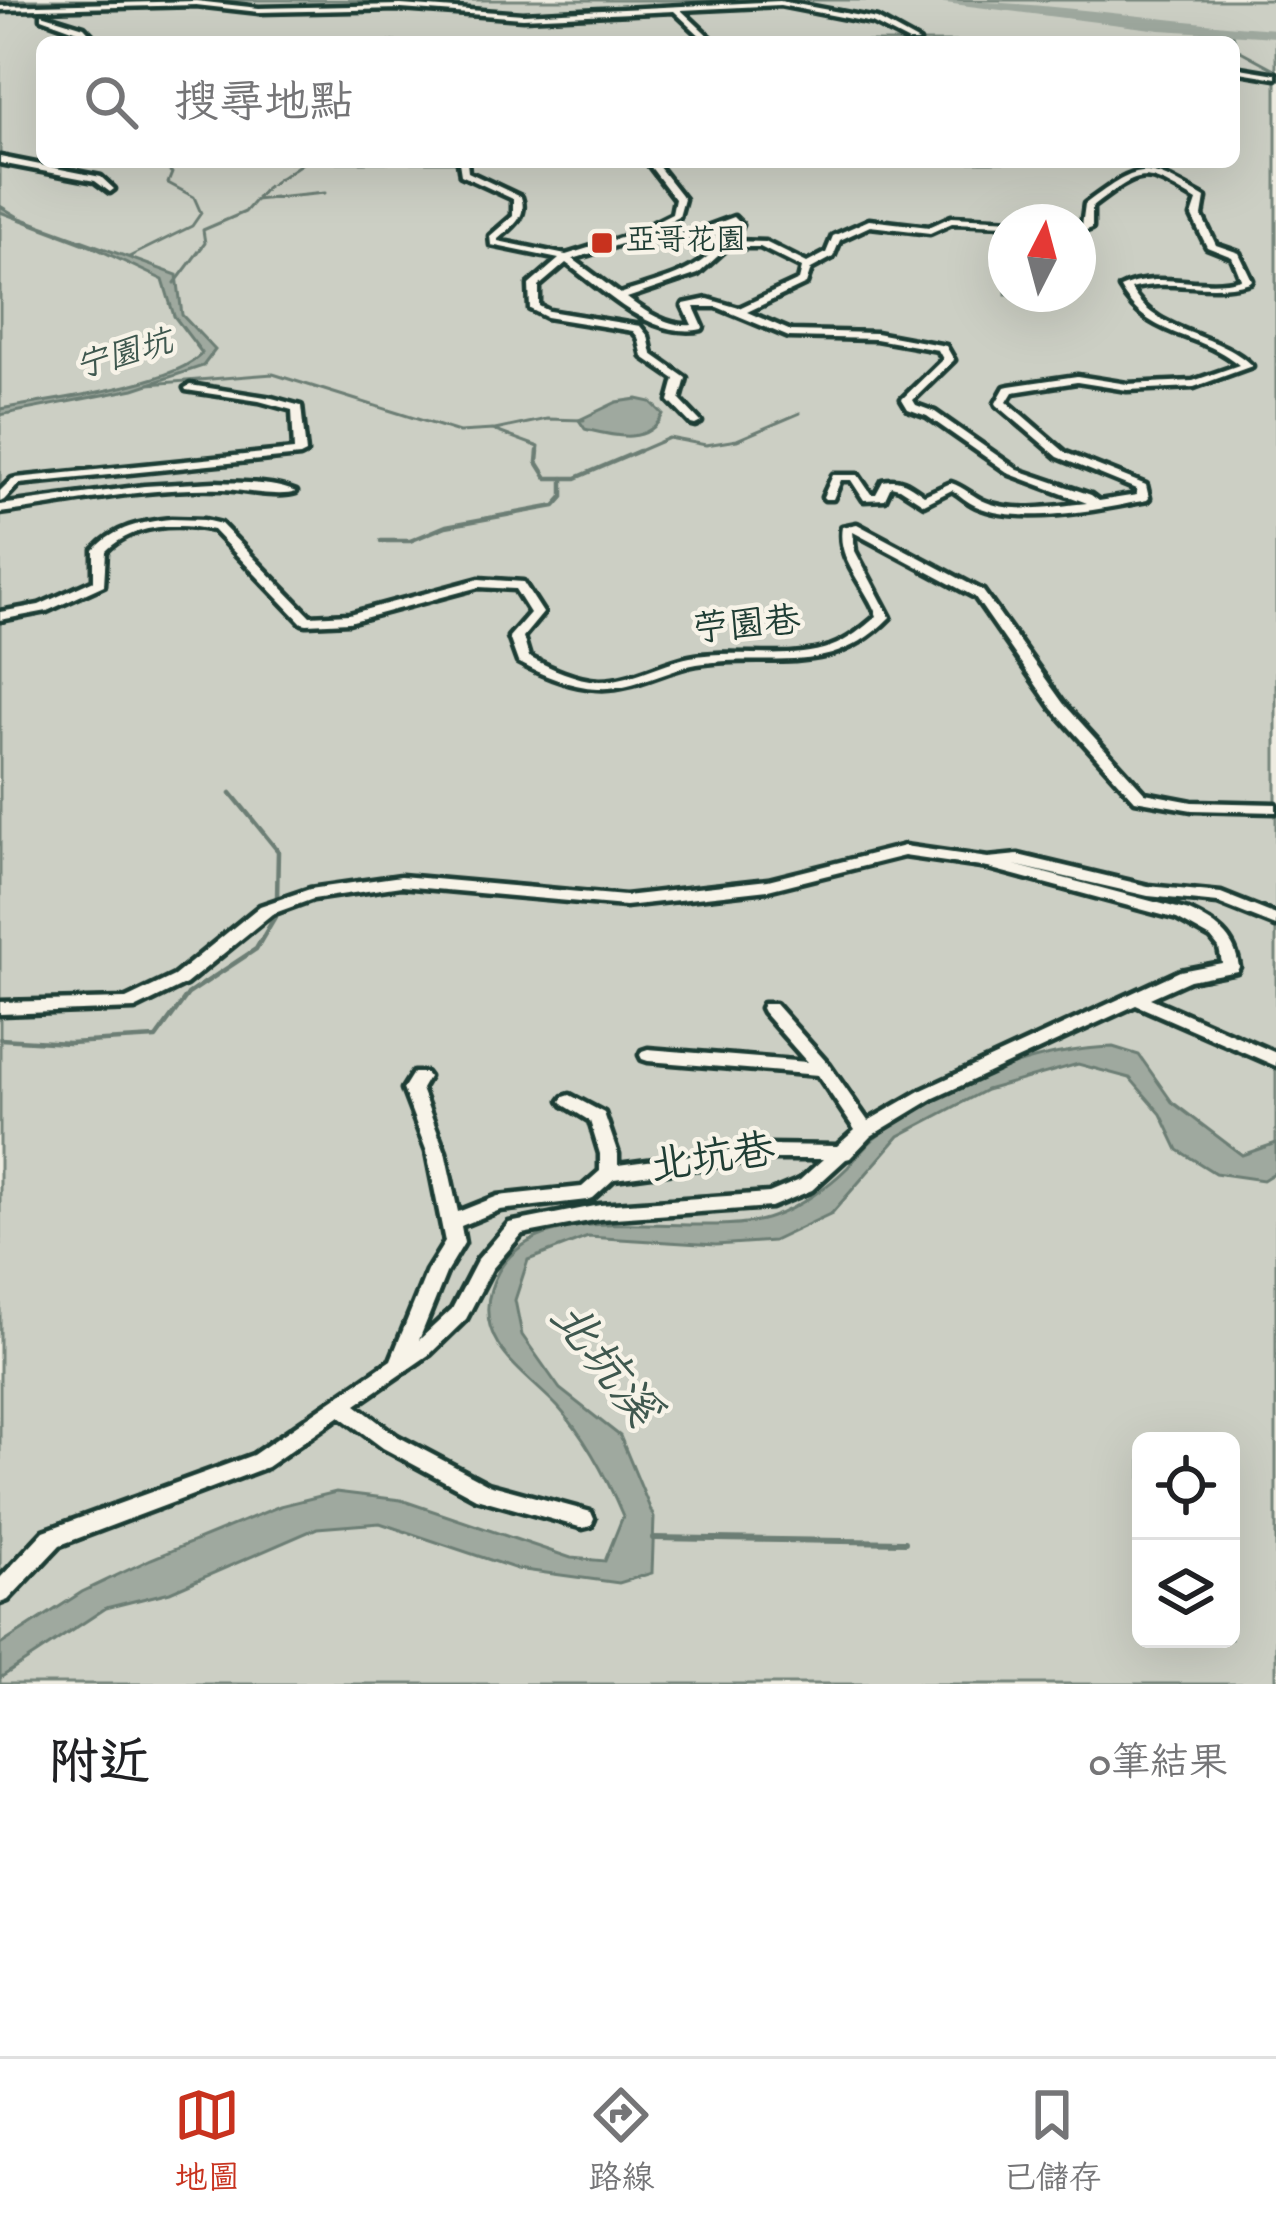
<!DOCTYPE html>
<html lang="zh-TW">
<head>
<meta charset="utf-8">
<style>
	:root { --surface:#fff; --page:#f6f6f6; --text:#202124; --muted:#757577; --line:#e0e0e0; --accent:#c8321e }
	body { margin:0; font-family:"Gochi Hand","LXGW WenKai TC",sans-serif; background:var(--page); color:var(--text) }
	.controls { position:absolute; right:36px; bottom:36px; display:grid; overflow:hidden; border-radius:18px; box-shadow:0 12px 48px #0002 }
	.controls button { width:108px; height:108px; display:grid; place-items:center; padding:0; border:0; border-bottom:3px solid var(--line); background:var(--surface); color:var(--text); font:60px sans-serif }
	.compass { position:absolute; left:988px; top:204px; width:108px; height:108px; border-radius:50%; background:var(--surface); box-shadow:0 12px 48px #0002; rotate:6deg }
	.list { margin:0; padding:0; list-style:none }
	h2 { display:flex; justify-content:space-between; align-items:center; height:156px; margin:0; padding:0 48px; font-size:51px }
	h2 small { font-size:39px; font-weight:400; color:var(--muted) }
	.icon { flex:none; width:66px; height:66px; fill:none; stroke:currentColor; stroke-width:2; stroke-linecap:round; stroke-linejoin:round }
	.map { position:relative; flex:none; width:1276px; height:1684px; overflow:hidden }
	.search { position:absolute; background:var(--surface); box-shadow:0 12px 48px #0002; left:36px; right:36px; top:36px; height:132px; display:flex; align-items:center; gap:30px; box-sizing:border-box; padding:0 42px; border-radius:18px; color:var(--muted); font-size:45px }
	.sheet { height:372px; background:var(--surface) }
	nav { display:flex; justify-content:space-around; align-items:center; box-sizing:border-box; height:168px; border-top:3px solid var(--line); background:var(--surface); font-size:33px; color:var(--muted) }
	nav a { display:grid; justify-items:center; gap:6px }
	nav .on { color:var(--accent) }
	.map>svg:first-child { display:block }
	.green { fill:#cccfc4; stroke:#76867c; stroke-width:3; fill-rule:evenodd }
	.water { fill:#9fa99f; stroke:#6c7e74; stroke-width:3 }
	.lines { fill:none; stroke-linecap:round; stroke-linejoin:round }
	.stream-far2 { stroke:#6c7e74; stroke-width:3 }
	.stream-far1 { stroke:#6c7e74; stroke-width:4.5 }
	.stream { stroke:#6c7e74; stroke-width:6 }
	.river { fill:#9fa99f; fill-rule:evenodd }
	.street-casing { stroke:#1f3d34; stroke-width:9 }
	.street { fill:#f7f3e8; fill-rule:evenodd }
	.poi-dot { fill:#c8321e; stroke:#f7f3e8; stroke-width:4.5 }
	.labels { text-anchor:middle; dominant-baseline:central; stroke-width:9; stroke-linejoin:round; paint-order:stroke }
	.far-poi-label { font-size:30px; fill:#1f3d34; stroke:#f7f3e8; text-anchor:start }
	.far-water-label { font-size:33px; font-style:italic; fill:#3f584f; stroke:#f7f3e8 }
	.street-label { font-size:36px; fill:#1f3d34; stroke:#f7f3e8 }
	.near-street-label { font-size:42px; fill:#1f3d34; stroke:#f7f3e8 }
	.near-water-label { font-size:48px; font-style:italic; fill:#3f584f; stroke:#f7f3e8 }
</style>
</head>
<body>
<div class="map">
<svg width="1276" height="1684" viewBox="0 0 1276 1684">
	<rect width="100%" height="100%" fill="#eeece1"/>
	<filter id="ink" filterUnits="userSpaceOnUse"><feTurbulence type="fractalNoise" baseFrequency=".00833" numOctaves="2"/><feDisplacementMap in="SourceGraphic" scale="24" xChannelSelector="R" yChannelSelector="G"/><feConvolveMatrix kernelMatrix="1 2 1 2 8 2 1 2 1" color-interpolation-filters="sRGB"/></filter>
	<g filter="url(#ink)">
		<path class="green" d="M 0,0 L 1276,0 L 1276,1684 L 0,1684 ZM 42,42 L 1234,42 L 1234,162 L 42,162 ZM 1006,222 L 1078,222 L 1078,294 L 1006,294 ZM 1141,1441 L 1231,1441 L 1231,1639 L 1141,1639 Z"/>
		<g class="water">
			<path d="M 0,206 L 20,218 L 177,275 L 182,315 L 215,350 L 203,366 L 134,389 L 0,415 L 0,409 C 44,401 177,385 202,353 L 174,316 L 163,280 L 93,247 L 0,212 Z"/>
			<path d="M 637,399 L 651,402 L 663,414 C 648,446 614,436 585,429 L 579,420 L 617,402 Z"/>
			<path d="M 1113,1047 L 1139,1055 L 1172,1102 L 1242,1155 L 1276,1143 L 1276,1172 L 1263,1180 L 1215,1173 L 1178,1150 L 1161,1114 L 1130,1078 L 1078,1064 L 986,1090 L 899,1136 L 832,1213 L 773,1241 L 716,1245 L 588,1237 L 528,1260 L 515,1300 L 522,1335 L 560,1389 L 620,1436 L 654,1518 L 652,1573 L 619,1583 L 517,1569 L 380,1523 L 317,1528 L 170,1592 L 106,1608 L 0,1678 L 0,1645 L 82,1592 L 151,1559 L 280,1506 L 336,1492 L 401,1500 L 571,1558 L 605,1561 L 623,1516 C 607,1478 586,1438 558,1407 C 527,1374 474,1344 491,1289 C 523,1183 697,1245 772,1217 C 798,1208 829,1186 848,1167 C 858,1156 867,1143 879,1135 C 949,1085 1028,1050 1113,1047 Z"/>
		</g>
		<g class="lines">
			<g class="stream-far2">
				<path d="M 1232,31 L 1237,49 L 1276,70"/>
				<path d="M 255,200 L 325,193"/>
				<path d="M 129,257 L 192,226 L 201,213 L 194,197 L 168,183 L 172,173 L 159,162"/>
				<path d="M 175,283 L 205,243 L 203,230 L 245,212 L 266,188 L 304,162"/>
				<path d="M 149,384 L 273,374 L 459,432 L 493,430 L 539,447 L 538,454"/>
				<path d="M 495,430 L 547,419 L 584,420"/>
				<path d="M 632,454 L 669,438 L 706,445 L 737,440 L 800,413"/>
			</g>
			<g class="stream-far1">
				<path d="M 538,451 L 537,462 L 547,478 L 576,478 L 639,451"/>
				<path d="M 381,541 L 410,541 L 446,526 L 555,506 L 563,497 L 563,478"/>
				<path d="M 231,793 L 278,851 L 277,899"/>
				<path d="M 0,1039 L 69,1043 L 156,1038 L 188,994 L 256,949 L 276,915"/>
			</g>
			<path class="stream" d="M 653,1538 L 905,1542"/>
			<path class="river" d="M 921,0 C 1039,0 1158,21 1276,29 L 1276,37 L 1160,30 Z"/>
			<g class="street-casing">
				<g id="street">
					<path d="M 196,1 L 259,8 L 401,5 L 523,14 L 780,1 L 877,19 L 919,42 L 909,42 L 872,23 L 780,5 L 681,10 L 715,42 L 707,42 L 674,11 L 523,18 L 401,9 L 259,12 L 196,5 L 0,10 L 0,6 Z"/>
					<path d="M 42,14 L 84,27 L 98,42 L 90,42 L 78,31 L 42,18 Z"/>
					<path d="M 1234,67 L 1276,74 L 1276,78 L 1234,71 Z"/>
					<path d="M 0,157 L 101,177 L 114,189 L 110,192 L 95,181 L 0,163 Z"/>
					<path d="M 459,162 L 467,162 L 468,172 L 521,197 C 528,217 512,227 498,239 L 498,241 L 566,255 L 630,235 L 672,214 L 675,199 L 647,162 L 655,162 L 684,199 L 679,217 L 646,234 L 691,233 L 734,217 L 742,225 L 732,241 L 765,242 L 807,263 L 826,253 L 833,236 L 869,220 L 929,227 L 951,217 L 1014,220 L 1016,222 L 1006,222 L 1006,225 L 952,223 L 930,233 L 870,226 L 840,240 L 833,257 L 811,269 L 806,284 L 747,312 L 791,331 L 876,333 L 946,346 L 954,360 L 913,400 L 916,405 L 935,412 L 1018,470 L 1091,495 L 1099,501 L 1137,495 L 1136,489 L 1058,457 L 997,405 L 996,403 L 1005,387 L 1009,386 L 1077,376 L 1127,384 L 1193,381 L 1239,365 C 1198,330 1149,340 1120,288 C 1159,269 1201,291 1241,279 L 1232,257 L 1207,247 L 1192,216 L 1197,201 C 1142,169 1144,168 1092,207 L 1092,228 L 1078,233 L 1078,227 L 1082,226 L 1085,204 C 1142,162 1144,163 1205,198 L 1202,216 L 1216,245 L 1239,253 L 1252,280 L 1250,282 C 1208,295 1170,277 1131,289 C 1156,335 1217,331 1252,366 L 1194,387 L 1127,390 L 1077,382 L 1013,392 L 1007,402 L 1066,453 L 1146,485 L 1149,498 L 1147,500 C 1101,509 1020,526 976,506 C 967,502 960,495 952,490 L 924,504 L 899,488 L 891,486 L 885,499 L 864,500 L 851,480 L 841,480 L 833,499 L 825,499 L 823,497 L 833,475 L 858,475 L 871,494 L 876,494 L 883,481 C 901,477 910,485 924,495 L 951,483 C 964,487 973,497 986,502 C 1016,514 1056,506 1087,503 L 1010,474 L 927,416 L 908,409 L 902,399 L 943,359 L 938,350 L 876,339 L 789,337 L 717,307 L 694,307 L 703,327 L 702,329 C 651,340 604,290 566,263 L 539,286 L 539,306 L 549,311 L 640,326 L 648,336 L 652,354 L 686,378 L 680,400 L 701,422 L 695,425 L 691,424 L 669,401 L 675,379 L 643,357 L 638,337 L 633,331 L 546,317 L 530,309 L 529,285 L 559,259 L 491,245 L 490,236 L 513,216 L 513,199 L 461,175 ZM 732,224 C 711,271 665,279 620,294 L 573,259 L 634,240 L 692,239 ZM 728,247 L 760,247 L 802,268 L 799,280 L 739,308 L 708,299 L 684,304 L 683,306 L 692,325 C 668,327 646,312 627,298 L 698,274 Z"/>
					<path d="M 190,385 L 272,398 L 301,406 L 306,453 L 300,456 L 19,484 L 4,500 L 0,502 L 0,491 L 12,479 L 16,478 L 294,450 L 292,410 L 259,401 L 186,390 L 185,388 Z"/>
					<path d="M 215,482 C 241,483 273,482 296,492 C 280,498 243,490 223,489 C 148,486 74,503 0,513 L 0,505 L 144,486 Z"/>
					<path d="M 171,519 L 204,520 L 221,524 L 310,616 L 349,614 L 479,579 L 523,582 L 543,613 L 523,637 L 529,657 C 551,668 575,680 600,681 C 631,681 660,663 690,657 C 736,648 786,662 830,647 C 849,640 863,628 877,616 C 867,587 836,560 842,527 L 857,524 L 983,591 L 1063,703 L 1145,793 L 1192,802 L 1276,804 L 1276,812 L 1192,810 L 1135,800 L 1053,709 L 975,597 L 853,532 L 855,551 L 890,617 C 829,680 773,652 697,664 C 663,670 633,690 598,688 C 570,687 542,675 518,662 L 509,637 L 530,613 L 515,589 L 479,587 L 349,622 L 307,624 L 302,623 L 213,530 C 177,522 133,524 106,551 L 104,585 L 47,611 L 0,620 L 0,612 L 39,605 L 94,580 L 94,550 C 115,527 141,522 171,519 Z"/>
					<path d="M 904,846 L 988,858 L 1018,855 L 1148,886 L 1221,893 L 1276,915 L 1276,926 L 1218,903 L 1148,896 L 1014,865 L 1189,911 C 1215,923 1235,936 1239,967 L 1237,971 L 1190,980 L 1150,998 L 1276,1053 L 1276,1066 L 1136,1005 L 934,1098 L 871,1136 L 850,1158 L 846,1159 L 812,1190 L 771,1207 L 600,1219 L 522,1234 L 492,1269 L 466,1319 L 430,1354 L 356,1405 L 397,1436 L 488,1484 L 591,1512 L 594,1519 L 591,1526 L 583,1528 L 476,1498 L 383,1448 L 340,1416 L 267,1467 L 60,1545 L 8,1600 L 0,1603 L 0,1578 L 44,1531 L 253,1455 L 391,1360 L 427,1271 L 445,1242 L 427,1152 L 403,1089 L 413,1073 L 425,1073 L 428,1077 L 421,1089 L 445,1152 L 458,1212 L 498,1196 L 582,1187 L 600,1171 L 600,1154 L 590,1121 L 564,1105 L 561,1101 L 564,1097 L 570,1095 L 604,1113 L 618,1154 L 618,1165 L 765,1145 L 837,1146 L 855,1130 L 818,1075 L 648,1061 L 642,1059 L 640,1055 L 642,1051 L 648,1049 L 807,1062 L 763,1012 L 761,1008 L 763,1004 L 775,1004 L 829,1065 L 868,1121 L 922,1090 L 1180,971 L 1222,963 L 1219,948 L 1211,938 L 1177,919 L 988,868 L 904,856 L 768,890 L 625,906 L 401,886 L 313,899 L 272,914 L 186,984 L 135,1009 L 0,1014 L 0,1002 L 126,999 L 174,976 L 260,906 L 310,889 L 401,876 L 625,896 L 768,880 ZM 765,1159 L 823,1159 L 800,1180 L 769,1193 L 600,1205 L 509,1223 L 478,1259 L 452,1309 L 419,1340 L 446,1273 L 464,1243 L 461,1226 L 500,1210 L 587,1200 L 593,1198 L 614,1179 Z"/>
				</g>
			</g>
			<use href="#street" class="street"/>
		</g>
	</g>
	<rect class="poi-dot" x="590" y="231" width="24" height="24" rx="6"/>
	<g class="labels">
		<g class="far-poi-label">
			<text x="626" y="243">亞哥花園</text>
		</g>
		<g class="far-water-label">
			<text transform="translate(125 358) rotate(-16)">宁園坑</text>
		</g>
		<g class="street-label">
			<text transform="translate(747 629) rotate(-5)">苧園巷</text>
		</g>
		<g class="near-street-label">
			<text transform="translate(713 1163) rotate(-8)">北坑巷</text>
		</g>
		<g class="near-water-label">
			<text transform="translate(600 1367) rotate(52)">北坑溪</text>
		</g>
	</g>
</svg>
<div class="controls">
<button><svg class="icon" aria-label="locate" viewBox="0 0 24 24"><circle cx="12" cy="12" r="6"/><path d="M12 2v4M12 18v4M2 12h4M18 12h4"/></svg></button>
<button><svg class="icon" aria-label="layers" viewBox="0 0 24 24"><path d="M12 4l9 5-9 5-9-5zM3 14l9 5 9-5"/></svg></button>
</div>
<svg class="compass" viewBox="-18 -18 36 36"><path d="M0-13l5 13h-10z" fill="#e53935"/><path d="M0 13l5-13h-10z" fill="#757577"/></svg>
<div class="search"><svg class="icon" aria-label="search" viewBox="0 0 24 24"><circle cx="10" cy="10" r="6"/><path d="M15 15l6 6"/></svg>搜尋地點</div>
</div>
<section class="sheet">
<h2>附近<small>0筆結果</small></h2>
<ul class="list">
</ul>
</section>
<nav>
<a class="on"><svg class="icon" aria-label="map" viewBox="0 0 24 24"><path d="M3 6l6-2 6 2 6-2v14l-6 2-6-2-6 2zM9 4v14M15 6v14"/></svg>地圖</a>
<a><svg class="icon" aria-label="directions" viewBox="0 0 24 24"><path d="M12 3l9 9-9 9-9-9zM9 14v-3h6M13 9l2 2-2 2"/></svg>路線</a>
<a><svg class="icon" aria-label="saved" viewBox="0 0 24 24"><path d="M7 4h10v16l-5-4-5 4z"/></svg>已儲存</a>
</nav>
</body>
</html>
